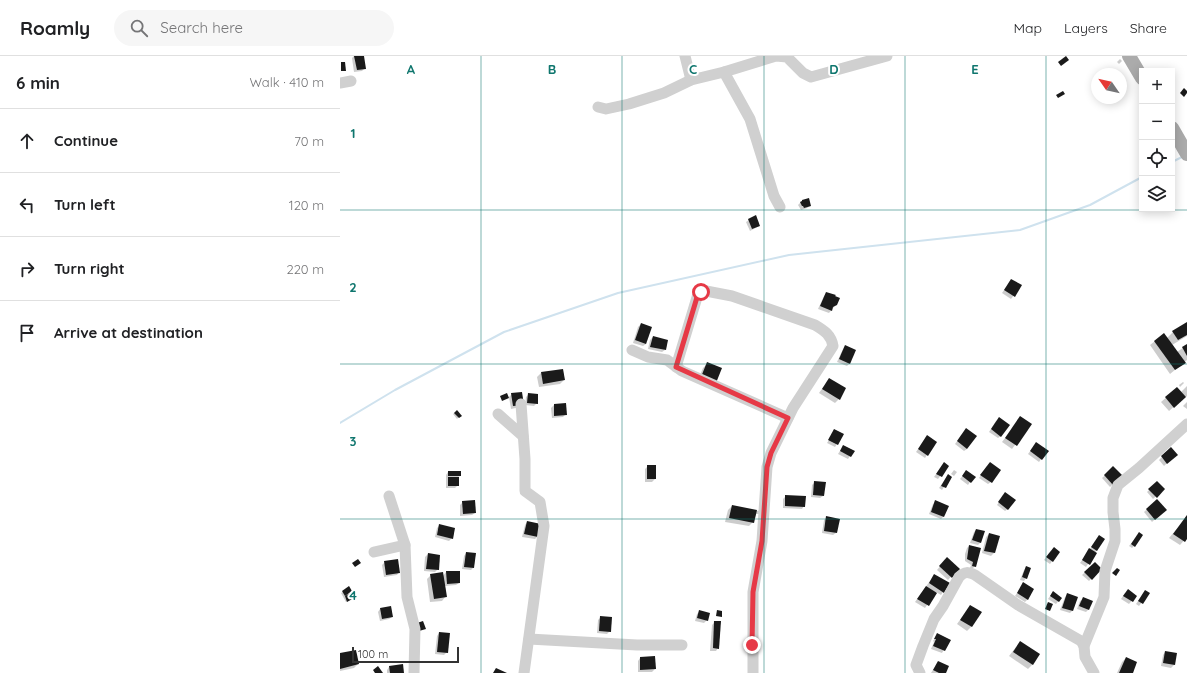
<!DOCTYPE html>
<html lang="en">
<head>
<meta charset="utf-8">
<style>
	:root { --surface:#fff; --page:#f6f6f6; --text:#202124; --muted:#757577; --line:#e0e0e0 }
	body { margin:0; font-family:Quicksand,sans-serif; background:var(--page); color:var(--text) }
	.controls { position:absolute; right:12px; top:12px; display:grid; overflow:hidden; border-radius:0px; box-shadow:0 2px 10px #0003 }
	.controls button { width:36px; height:36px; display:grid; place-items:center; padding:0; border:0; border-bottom:1px solid var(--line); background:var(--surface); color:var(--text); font:20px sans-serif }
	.compass { position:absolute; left:751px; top:12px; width:36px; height:36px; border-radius:50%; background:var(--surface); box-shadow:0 2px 10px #0003; rotate:304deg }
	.scale { position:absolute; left:12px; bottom:10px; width:107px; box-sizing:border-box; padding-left:4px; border:2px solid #333; border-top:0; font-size:11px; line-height:14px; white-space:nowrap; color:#333; -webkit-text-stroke:3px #fff; paint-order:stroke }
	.stop { position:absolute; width:12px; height:12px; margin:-9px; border:3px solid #e63946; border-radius:50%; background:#fff }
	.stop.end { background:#e63946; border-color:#fff; box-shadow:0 1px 4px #0008 }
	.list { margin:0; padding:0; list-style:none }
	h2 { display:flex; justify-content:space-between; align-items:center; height:52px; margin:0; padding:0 16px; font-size:17px }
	h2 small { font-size:13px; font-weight:400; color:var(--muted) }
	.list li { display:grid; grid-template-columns:26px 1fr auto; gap:12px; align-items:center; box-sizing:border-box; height:64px; padding:0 16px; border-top:1px solid var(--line) }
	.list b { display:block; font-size:15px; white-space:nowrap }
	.list em { font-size:13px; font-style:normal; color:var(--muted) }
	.icon { flex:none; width:22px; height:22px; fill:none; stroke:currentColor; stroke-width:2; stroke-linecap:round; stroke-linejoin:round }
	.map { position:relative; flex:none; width:847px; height:617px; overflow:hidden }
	header { display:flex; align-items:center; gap:24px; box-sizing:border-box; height:56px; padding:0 20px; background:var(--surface); border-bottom:1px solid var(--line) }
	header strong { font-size:19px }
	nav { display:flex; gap:22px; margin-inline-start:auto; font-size:14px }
	.search { width:280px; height:36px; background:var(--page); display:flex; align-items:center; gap:10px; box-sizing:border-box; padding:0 14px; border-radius:22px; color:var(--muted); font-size:15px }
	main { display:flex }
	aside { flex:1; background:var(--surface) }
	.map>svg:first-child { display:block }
	.shadow { fill:#0003 }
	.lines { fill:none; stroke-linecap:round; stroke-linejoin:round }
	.stream { stroke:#cfe2ee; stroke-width:2 }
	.building { fill:#1a1a1a }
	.minor { stroke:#d0d0d0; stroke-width:11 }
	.major { stroke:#ababab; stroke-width:14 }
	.route { stroke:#e63946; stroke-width:5 }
	.grid { fill:none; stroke:#0f766e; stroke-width:1; stroke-opacity:0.55 }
	.grid-label { font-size:13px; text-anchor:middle; font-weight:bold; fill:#0f766e; stroke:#fff; stroke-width:4; stroke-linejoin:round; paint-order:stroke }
</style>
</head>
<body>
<header>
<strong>Roamly</strong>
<div class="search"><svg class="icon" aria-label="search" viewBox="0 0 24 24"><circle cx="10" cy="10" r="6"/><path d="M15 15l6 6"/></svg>Search here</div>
<nav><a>Map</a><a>Layers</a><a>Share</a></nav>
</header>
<main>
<aside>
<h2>6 min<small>Walk · 410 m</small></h2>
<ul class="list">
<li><svg class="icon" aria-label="ahead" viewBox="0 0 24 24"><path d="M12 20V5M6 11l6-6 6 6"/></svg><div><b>Continue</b></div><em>70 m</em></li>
<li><svg class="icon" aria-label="left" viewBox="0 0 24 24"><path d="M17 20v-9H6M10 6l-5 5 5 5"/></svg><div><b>Turn left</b></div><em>120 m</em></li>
<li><svg class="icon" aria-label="right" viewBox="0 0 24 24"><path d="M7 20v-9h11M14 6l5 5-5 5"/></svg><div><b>Turn right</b></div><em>220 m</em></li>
<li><svg class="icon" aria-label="arrive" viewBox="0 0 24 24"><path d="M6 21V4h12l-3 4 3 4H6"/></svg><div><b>Arrive at destination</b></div></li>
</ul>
</aside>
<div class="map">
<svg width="847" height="617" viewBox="0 0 847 617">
	<rect width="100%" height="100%" fill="#fff"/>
	<g class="shadow">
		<path d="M 14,0 L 23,0 L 25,12 L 22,15 L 14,16 L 12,2 Z"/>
		<path d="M 780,3 L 782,5 L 779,8 L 777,6 Z"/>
		<path d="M 462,145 L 470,150 L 467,152 L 461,154 L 458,149 Z"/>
		<path d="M 409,164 L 419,170 L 410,175 L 406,166 Z"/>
		<path d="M 671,224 L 681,230 L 671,243 L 662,237 Z"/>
		<path d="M 487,237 L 498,242 L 494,251 L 489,257 L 478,253 L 484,240 Z"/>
		<path d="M 847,267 L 847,280 L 832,289 L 837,296 L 847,289 L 847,304 L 830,318 L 810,289 L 824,278 L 827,282 L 833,276 Z"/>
		<path d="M 301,268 L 311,272 L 306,288 L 303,290 L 293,287 L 298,271 Z"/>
		<path d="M 313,281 L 325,294 L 322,296 L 308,293 L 310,284 Z"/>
		<path d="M 505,291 L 515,295 L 509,308 L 507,310 L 497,306 L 503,293 Z"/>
		<path d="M 367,308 L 380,313 L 357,326 L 363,312 Z"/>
		<path d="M 201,317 L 224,324 L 220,328 L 199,331 L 197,321 Z"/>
		<path d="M 489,323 L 499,343 L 495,347 L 479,337 Z"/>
		<path d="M 843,326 L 844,327 L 840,331 L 839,329 Z"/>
		<path d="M 847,330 L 847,341 L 846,340 L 829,355 L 821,346 L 837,332 L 841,336 Z"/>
		<path d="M 172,338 L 180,351 L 171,353 L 169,341 Z"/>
		<path d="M 189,338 L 197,347 L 194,350 L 185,349 L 186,341 Z"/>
		<path d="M 847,346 L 847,353 L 843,350 Z"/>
		<path d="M 214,349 L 226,358 L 223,361 L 212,362 L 211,352 Z"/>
		<path d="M 117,355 L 120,360 L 117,363 L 113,358 Z"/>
		<path d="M 681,361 L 691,368 L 672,393 L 662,386 Z"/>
		<path d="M 656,365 L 661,380 L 658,382 L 649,376 Z"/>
		<path d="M 495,374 L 497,388 L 495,391 L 487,387 Z"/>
		<path d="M 624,376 L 627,393 L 624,395 L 615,388 Z"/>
		<path d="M 587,380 L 587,399 L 585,402 L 576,396 Z"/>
		<path d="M 503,390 L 510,400 L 508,403 L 498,398 Z"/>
		<path d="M 694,390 L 707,395 L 699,406 L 688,398 Z"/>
		<path d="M 831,392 L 836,399 L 824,410 L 819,404 Z"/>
		<path d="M 604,407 L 608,410 L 598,423 L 594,421 Z"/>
		<path d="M 308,410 L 315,423 L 312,426 L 305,426 L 305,413 Z"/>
		<path d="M 647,410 L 651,426 L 648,428 L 639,422 Z"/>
		<path d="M 773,412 L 781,420 L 770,431 L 762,422 Z"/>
		<path d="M 614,414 L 617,416 L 614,420 L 611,418 Z"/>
		<path d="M 108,416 L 120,420 L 118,421 L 118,429 L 115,432 L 106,432 L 106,419 Z"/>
		<path d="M 624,418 L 630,426 L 628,429 L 620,423 Z"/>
		<path d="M 608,419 L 611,421 L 602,434 L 599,432 Z"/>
		<path d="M 475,426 L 483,440 L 480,442 L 471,441 L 472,429 Z"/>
		<path d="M 817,426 L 824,433 L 813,443 L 807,436 Z"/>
		<path d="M 446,440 L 464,450 L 462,453 L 443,452 L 443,443 Z"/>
		<path d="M 663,440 L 668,453 L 665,455 L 657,449 Z"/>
		<path d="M 817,444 L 825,454 L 812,466 L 804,456 Z"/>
		<path d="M 123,446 L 135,457 L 132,459 L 120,460 L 120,449 Z"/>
		<path d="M 596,446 L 607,451 L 603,461 L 601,463 L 589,458 L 593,448 Z"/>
		<path d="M 392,450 L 417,455 L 421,454 L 419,458 L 415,458 L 413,466 L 409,470 L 385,466 L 388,454 Z"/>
		<path d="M 487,461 L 496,477 L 493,479 L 482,477 L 484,464 Z"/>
		<path d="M 847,461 L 847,481 L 840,489 L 829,482 Z"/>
		<path d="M 187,466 L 197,481 L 195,483 L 182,481 L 185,469 Z"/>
		<path d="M 100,469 L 112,482 L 109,485 L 95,481 L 97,472 Z"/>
		<path d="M 636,474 L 640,487 L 638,489 L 630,487 L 634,476 Z"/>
		<path d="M 649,478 L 658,481 L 654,497 L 651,500 L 642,497 L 646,481 Z"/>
		<path d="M 759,480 L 757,494 L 746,511 L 740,507 Z"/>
		<path d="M 797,480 L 794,490 L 792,492 L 789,490 Z"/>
		<path d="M 629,490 L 635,510 L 632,513 L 630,512 L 631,509 L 625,505 L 625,498 L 627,492 Z"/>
		<path d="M 711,495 L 719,496 L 710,508 L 704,504 Z"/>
		<path d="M 126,497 L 133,512 L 131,514 L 122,513 L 124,500 Z"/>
		<path d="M 88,498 L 98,513 L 95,516 L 84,515 L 85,501 Z"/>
		<path d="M 607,502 L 618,513 L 608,524 L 597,514 Z"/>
		<path d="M 45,506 L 59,516 L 57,519 L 44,521 L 42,509 Z"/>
		<path d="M 755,507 L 761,513 L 749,525 L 742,519 Z"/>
		<path d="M 686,511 L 686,522 L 684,525 L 680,524 L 684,514 Z"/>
		<path d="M 106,516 L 119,527 L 116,529 L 105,530 L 106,540 L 102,545 L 90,546 L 87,523 L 91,519 L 103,520 Z"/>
		<path d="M 592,522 L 603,536 L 601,539 L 596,536 L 585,552 L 575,546 Z"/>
		<path d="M 683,528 L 688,543 L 685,546 L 675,540 Z"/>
		<path d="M 9,532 L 10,536 L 4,539 L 11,538 L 12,543 L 6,546 L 1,537 Z"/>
		<path d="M 805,535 L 809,537 L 799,550 L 796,548 Z"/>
		<path d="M 713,536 L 721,542 L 716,548 L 708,543 Z"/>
		<path d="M 785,537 L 796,540 L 789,548 L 781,543 Z"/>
		<path d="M 728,538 L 737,542 L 732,555 L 730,557 L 720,554 L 725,541 Z"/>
		<path d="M 743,543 L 748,554 L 746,556 L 737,553 L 740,545 Z"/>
		<path d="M 630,550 L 631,571 L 627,575 L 617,568 Z"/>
		<path d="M 50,551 L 52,561 L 49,563 L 40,565 L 38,556 L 40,553 Z"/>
		<path d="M 359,556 L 367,564 L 364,567 L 355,565 L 357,558 Z"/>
		<path d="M 261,561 L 270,575 L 267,578 L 257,577 L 258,564 Z"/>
		<path d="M 375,566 L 378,592 L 376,595 L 370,595 L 372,569 Z"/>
		<path d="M 99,577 L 107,596 L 104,599 L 95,598 L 97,580 Z"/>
		<path d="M 597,579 L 609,584 L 602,597 L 591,593 L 594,586 L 593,585 Z"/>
		<path d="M 680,586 L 693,608 L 688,613 L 669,600 Z"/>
		<path d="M 825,596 L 836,598 L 834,609 L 831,612 L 821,610 L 823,599 Z"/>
		<path d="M 0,598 L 18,608 L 14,612 L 0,615 Z"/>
		<path d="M 300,602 L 315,613 L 312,616 L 298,616 L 298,605 Z"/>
		<path d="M 786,602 L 791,617 L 777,617 L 782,606 Z"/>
		<path d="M 598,606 L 605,617 L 591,617 Z"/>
		<path d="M 49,611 L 63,617 L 47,617 L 47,614 Z"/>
	</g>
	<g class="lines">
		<g class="stream">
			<path d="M 832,106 L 842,101"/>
			<path d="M 0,367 L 55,334 L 164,276 L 278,237 L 449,199 L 680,174 L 750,149 L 802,121"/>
		</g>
	</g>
	<g class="building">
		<path d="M 14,0 L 24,0 L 26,13 L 17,14 Z"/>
		<path d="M 726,0 L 729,4 L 721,10 L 718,6 Z"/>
		<path d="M 1,6 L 5,6 L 6,15 L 1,15 Z"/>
		<path d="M 844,32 L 847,35 L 847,37 L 844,41 L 840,37 Z"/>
		<path d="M 723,35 L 725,38 L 718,42 L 716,39 Z"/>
		<path d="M 469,142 L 471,150 L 464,152 L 463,150 L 462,150 L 460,146 L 462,145 L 462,144 Z"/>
		<path d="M 416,159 L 420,170 L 412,173 L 408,163 Z"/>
		<path d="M 671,223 L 682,229 L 675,241 L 664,234 Z"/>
		<path d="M 486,236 L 496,239 L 495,240 L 500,242 L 497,249 L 493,251 L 492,255 L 480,250 Z"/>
		<path d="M 847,266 L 847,279 L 838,284 L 832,275 Z"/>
		<path d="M 301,267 L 312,271 L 306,288 L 295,284 Z"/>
		<path d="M 824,277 L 846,307 L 835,314 L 814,285 Z"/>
		<path d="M 313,280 L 328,284 L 326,294 L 310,291 Z"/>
		<path d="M 847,288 L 847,300 L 842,291 Z"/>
		<path d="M 505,289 L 516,294 L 510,308 L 499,303 Z"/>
		<path d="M 367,306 L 382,312 L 376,327 L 361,321 Z"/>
		<path d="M 223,313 L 225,324 L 203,328 L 201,316 Z"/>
		<path d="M 489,322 L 506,332 L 500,344 L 482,333 Z"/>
		<path d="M 837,331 L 846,341 L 834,352 L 825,341 Z"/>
		<path d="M 182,336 L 184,349 L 173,350 L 171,337 Z"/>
		<path d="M 167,337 L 169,342 L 162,345 L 160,340 Z"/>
		<path d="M 188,337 L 198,338 L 198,348 L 187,347 Z"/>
		<path d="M 226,347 L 227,359 L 214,360 L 214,348 Z"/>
		<path d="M 117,354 L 122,360 L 119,362 L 114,357 Z"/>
		<path d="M 680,360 L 692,368 L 677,390 L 665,382 Z"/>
		<path d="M 659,361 L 670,369 L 661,381 L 651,373 Z"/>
		<path d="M 626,372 L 637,380 L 627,393 L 617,385 Z"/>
		<path d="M 494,373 L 504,378 L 498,389 L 488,384 Z"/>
		<path d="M 587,379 L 597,386 L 588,400 L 578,393 Z"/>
		<path d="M 696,386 L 709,395 L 702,404 L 690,395 Z"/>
		<path d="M 503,389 L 515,395 L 511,401 L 500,395 Z"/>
		<path d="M 831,391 L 838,399 L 827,408 L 821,400 Z"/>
		<path d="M 604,406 L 609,410 L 602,421 L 596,418 Z"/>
		<path d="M 650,406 L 661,414 L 652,427 L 640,419 Z"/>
		<rect x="307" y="409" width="9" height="14"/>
		<path d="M 773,410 L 783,420 L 773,429 L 764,419 Z"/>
		<path d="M 626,414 L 636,421 L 631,427 L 622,420 Z"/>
		<rect x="108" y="415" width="13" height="5"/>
		<path d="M 608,418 L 612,421 L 606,432 L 601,430 Z"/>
		<rect x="108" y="421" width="11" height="9"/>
		<path d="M 474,425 L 486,426 L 484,440 L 473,439 Z"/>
		<path d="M 817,425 L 825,433 L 817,442 L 808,433 Z"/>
		<path d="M 665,436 L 676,444 L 668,454 L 658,446 Z"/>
		<path d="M 445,439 L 466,440 L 465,451 L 445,450 Z"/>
		<path d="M 817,443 L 827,454 L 815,464 L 806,453 Z"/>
		<path d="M 135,444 L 136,457 L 123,458 L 122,445 Z"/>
		<path d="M 595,444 L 609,450 L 604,461 L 591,456 Z"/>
		<path d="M 392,449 L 417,454 L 414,467 L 389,462 Z"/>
		<path d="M 847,459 L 847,483 L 845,486 L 833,478 Z"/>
		<path d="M 486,460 L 500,463 L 497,477 L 484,475 Z"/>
		<path d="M 187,465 L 201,468 L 198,481 L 184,478 Z"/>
		<path d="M 99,468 L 115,472 L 113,483 L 97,479 Z"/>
		<path d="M 636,473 L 645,475 L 641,487 L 632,484 Z"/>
		<path d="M 799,476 L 803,479 L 795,491 L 791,488 Z"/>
		<path d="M 649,477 L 660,480 L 655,497 L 644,495 Z"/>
		<path d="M 759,479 L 765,483 L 757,495 L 751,491 Z"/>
		<path d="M 629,489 L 641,492 L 636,511 L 632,510 L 633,506 L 627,503 Z"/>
		<path d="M 714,491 L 720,496 L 713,506 L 706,501 Z"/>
		<path d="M 749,492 L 757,497 L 750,509 L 742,504 Z"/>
		<path d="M 126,496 L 136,497 L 134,512 L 124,511 Z"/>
		<path d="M 88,497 L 100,499 L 99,514 L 86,513 Z"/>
		<path d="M 607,501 L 620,513 L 612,522 L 599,510 Z"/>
		<path d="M 18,503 L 21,507 L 15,511 L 12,507 Z"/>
		<path d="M 58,503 L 60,517 L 46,519 L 44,505 Z"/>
		<path d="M 755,506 L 762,513 L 752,524 L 744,516 Z"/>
		<path d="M 686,510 L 691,512 L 687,523 L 682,521 Z"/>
		<path d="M 777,512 L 780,514 L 776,520 L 772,517 Z"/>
		<path d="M 106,515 L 120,515 L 120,527 L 107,528 Z"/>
		<path d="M 103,516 L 107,541 L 94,543 L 90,518 Z"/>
		<path d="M 594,518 L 610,527 L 604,537 L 589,527 Z"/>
		<path d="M 683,526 L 694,533 L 688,544 L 677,537 Z"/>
		<path d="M 9,530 L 12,535 L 5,540 L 2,535 Z"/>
		<path d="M 586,530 L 597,537 L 589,550 L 577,543 Z"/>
		<path d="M 788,533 L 797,540 L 793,546 L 783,540 Z"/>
		<path d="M 805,534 L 810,537 L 803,548 L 798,545 Z"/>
		<path d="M 713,535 L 722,542 L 719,546 L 710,540 Z"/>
		<path d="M 12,536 L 14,542 L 7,546 L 5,540 Z"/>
		<path d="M 727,537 L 738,541 L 733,555 L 722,552 Z"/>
		<path d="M 743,541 L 753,545 L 749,554 L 739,550 Z"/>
		<path d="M 708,546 L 713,548 L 710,555 L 705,553 Z"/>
		<path d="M 630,549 L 642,556 L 632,571 L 620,564 Z"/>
		<path d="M 51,550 L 53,561 L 42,563 L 40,552 Z"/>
		<path d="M 359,554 L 370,557 L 368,565 L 357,562 Z"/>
		<path d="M 377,554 L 382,555 L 382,561 L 376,560 Z"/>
		<path d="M 260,560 L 272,561 L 271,576 L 259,575 Z"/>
		<path d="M 83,565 L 86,573 L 79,575 L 77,567 Z"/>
		<path d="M 374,565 L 381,565 L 379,593 L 373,592 Z"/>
		<path d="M 99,576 L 110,577 L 108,597 L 97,596 Z"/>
		<path d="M 597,577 L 611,584 L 605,595 L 593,590 L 596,583 L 594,583 Z"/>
		<path d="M 680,585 L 700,598 L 693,609 L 673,596 Z"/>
		<path d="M 16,594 L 19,608 L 0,613 L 0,597 Z"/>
		<path d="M 825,595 L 837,597 L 835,609 L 823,607 Z"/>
		<path d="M 315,600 L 316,613 L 300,614 L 300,601 Z"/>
		<path d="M 786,601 L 797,606 L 793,617 L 779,617 Z"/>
		<path d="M 598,605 L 609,610 L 606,617 L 599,617 L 593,614 Z"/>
		<path d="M 63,608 L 64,617 L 50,617 L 49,610 Z"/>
		<path d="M 38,610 L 43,617 L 35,617 L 33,614 Z"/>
		<path d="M 156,612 L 167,617 L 153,617 Z"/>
	</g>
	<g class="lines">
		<g class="minor">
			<path d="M 345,0 L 351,24"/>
			<path d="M 384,16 L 410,63 L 434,140 L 440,151"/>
			<path d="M 0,27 L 11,25"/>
			<path d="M 258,51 L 266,53 L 289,48 L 324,37 L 351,24 L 384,16 L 436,0 L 447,1 L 463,17 L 471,21 L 547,0"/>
			<path d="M 292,294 L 308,301 L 327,304 L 342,315 L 448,362"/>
			<path d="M 336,311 L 358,238 L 361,236 L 366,235 L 392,240 L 475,269 C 485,275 491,279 493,290 L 453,352 L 431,397 L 427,411 L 422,485 L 413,536 L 413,617"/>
			<path d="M 181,348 L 185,403 L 185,435 L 200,446 L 204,470 L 184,617"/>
			<path d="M 158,358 L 183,380"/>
			<path d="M 49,440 L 65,489 L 67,541 L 75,573 L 74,617"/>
			<path d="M 34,496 L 65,489"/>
			<path d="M 189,583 L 297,589 L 342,589"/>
			<path d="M 580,617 L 576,609 L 583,590 L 594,563 L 603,550 L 619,521 C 625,515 628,516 635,519 L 678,549 L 741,585 L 744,590"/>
			<path d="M 754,617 L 745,601 L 744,590 L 764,541 L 765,515 L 775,485 L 775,473 L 773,456 L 773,442 L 778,429 L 799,412 L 847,368"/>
		</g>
		<g class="major">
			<path d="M 789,0 L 802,22"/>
			<path d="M 832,72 L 847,98"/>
		</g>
	</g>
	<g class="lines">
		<path class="route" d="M 361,236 L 358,238 L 336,311 L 448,362 L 431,397 L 427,411 L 422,485 L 413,536 L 412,589"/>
	</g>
	<path class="grid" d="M 141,0 L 141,617M 282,0 L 282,617M 424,0 L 424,617M 565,0 L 565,617M 706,0 L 706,617M 0,154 L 847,154M 0,308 L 847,308M 0,463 L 847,463"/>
	<g class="grid-label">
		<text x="71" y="18">A</text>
		<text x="212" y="18">B</text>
		<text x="353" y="18">C</text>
		<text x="494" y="18">D</text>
		<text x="635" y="18">E</text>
		<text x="13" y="82">1</text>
		<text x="13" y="236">2</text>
		<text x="13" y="390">3</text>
		<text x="13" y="544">4</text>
	</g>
</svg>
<div class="controls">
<button>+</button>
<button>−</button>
<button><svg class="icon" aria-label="locate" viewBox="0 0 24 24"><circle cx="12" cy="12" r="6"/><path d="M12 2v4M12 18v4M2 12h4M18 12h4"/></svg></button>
<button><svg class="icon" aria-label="layers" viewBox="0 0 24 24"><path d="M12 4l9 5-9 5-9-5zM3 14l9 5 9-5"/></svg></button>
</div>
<svg class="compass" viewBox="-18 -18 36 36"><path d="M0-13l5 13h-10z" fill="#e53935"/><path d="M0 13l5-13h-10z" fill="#757577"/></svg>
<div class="scale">100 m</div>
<div class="stop" style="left:361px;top:236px"></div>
<div class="stop end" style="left:412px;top:589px"></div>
</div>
</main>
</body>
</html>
